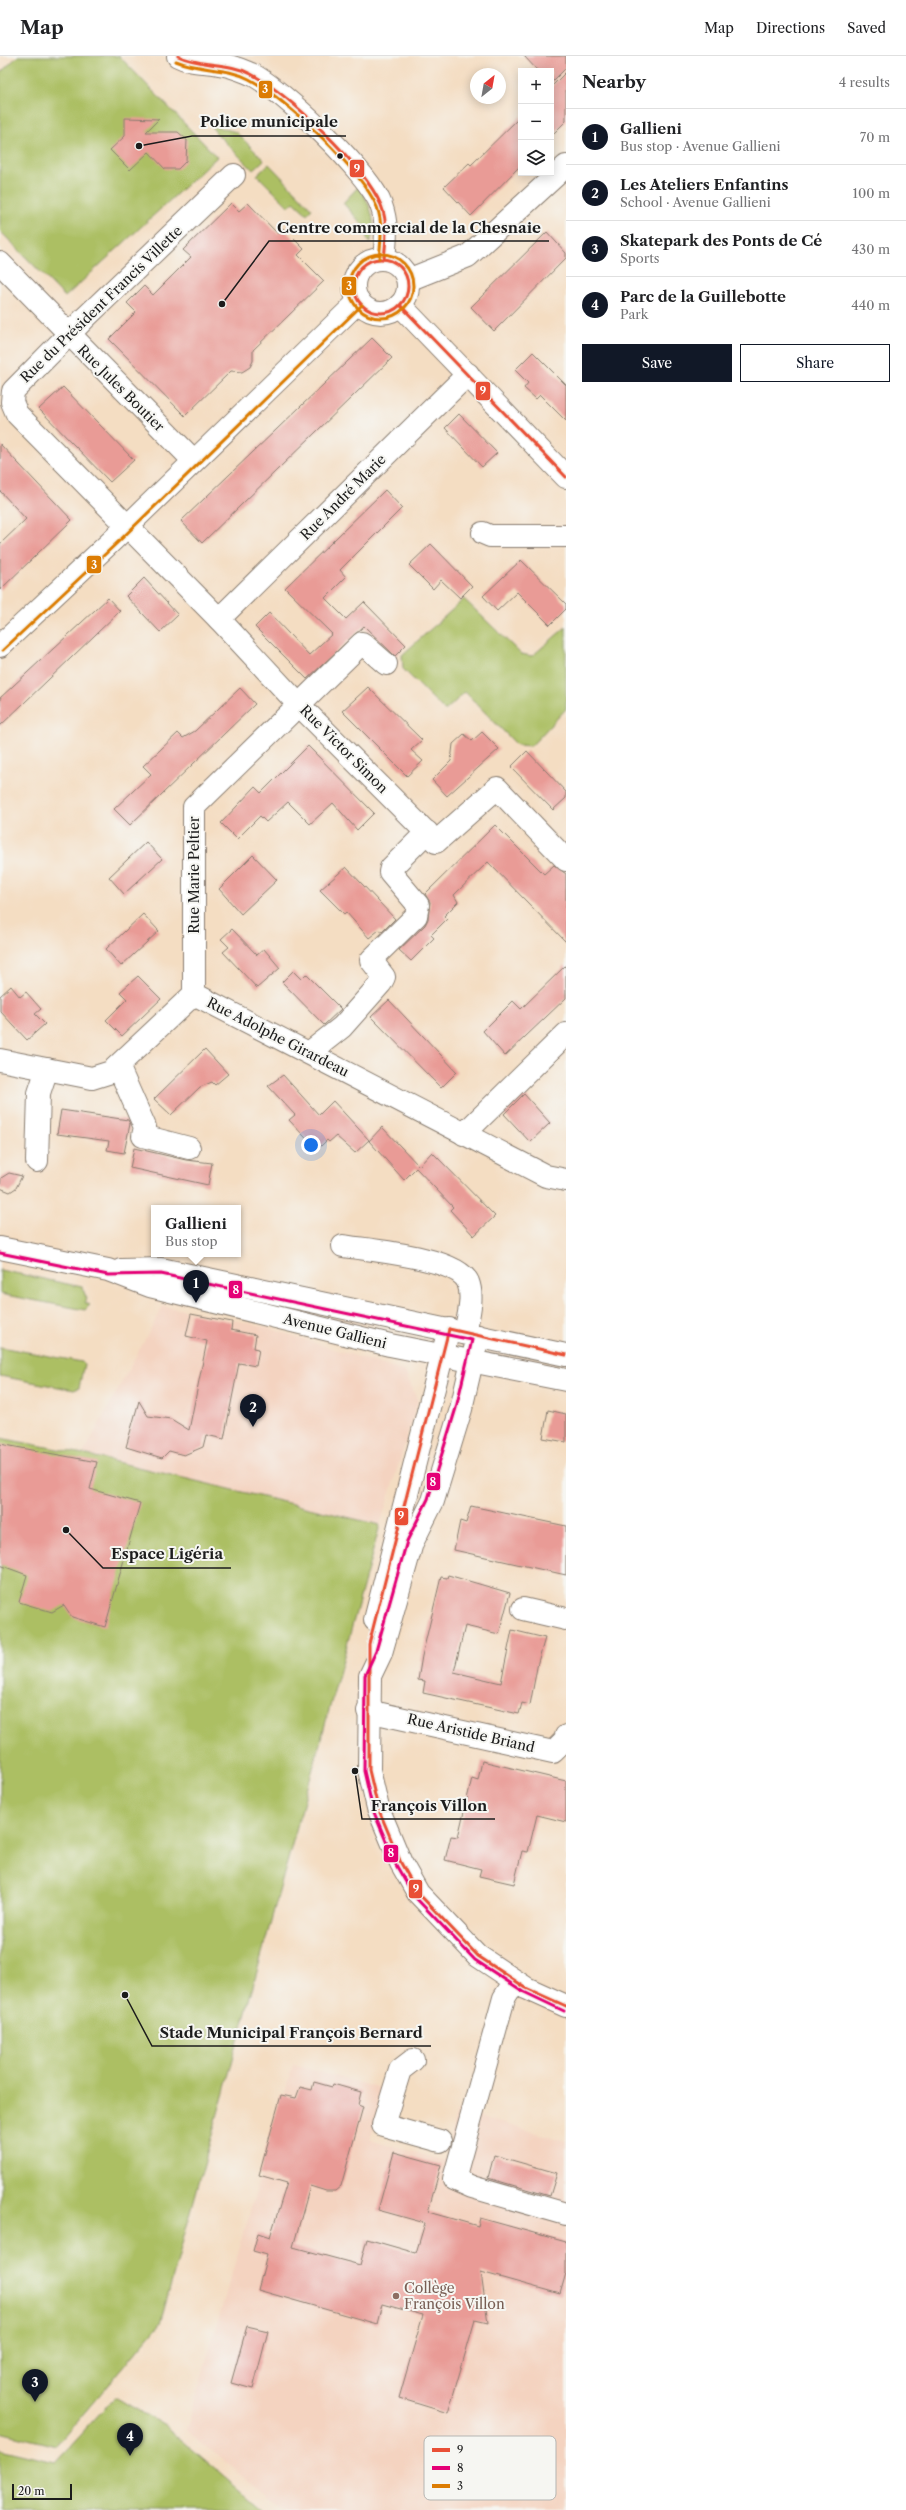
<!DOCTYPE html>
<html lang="en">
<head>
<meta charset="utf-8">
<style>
	:root { --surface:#fff; --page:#f6f6f6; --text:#202124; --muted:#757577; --line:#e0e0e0; --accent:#111827 }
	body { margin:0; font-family:"Libre Caslon Text",serif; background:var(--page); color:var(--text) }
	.controls { position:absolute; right:12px; top:12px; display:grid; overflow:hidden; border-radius:0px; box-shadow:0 2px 10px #0003 }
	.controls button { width:36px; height:36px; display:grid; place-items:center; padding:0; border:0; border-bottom:1px solid var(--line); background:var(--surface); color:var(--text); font:20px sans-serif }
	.compass { position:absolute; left:470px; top:12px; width:36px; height:36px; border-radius:50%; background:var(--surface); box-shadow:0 2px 10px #0003; rotate:31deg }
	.scale { position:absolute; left:12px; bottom:10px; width:60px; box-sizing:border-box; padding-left:4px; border:2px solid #1c1c1c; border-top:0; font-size:11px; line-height:14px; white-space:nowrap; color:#1c1c1c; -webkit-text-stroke:3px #f6f6f2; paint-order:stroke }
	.you { position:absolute; left:311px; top:1089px; width:14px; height:14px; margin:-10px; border:3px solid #fff; border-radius:50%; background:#1a73e8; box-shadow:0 0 0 6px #1a73e833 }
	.badge { display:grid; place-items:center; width:26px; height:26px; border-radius:50%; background:var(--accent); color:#fff; font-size:13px; font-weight:700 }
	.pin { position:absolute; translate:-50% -33px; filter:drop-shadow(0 1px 2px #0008) }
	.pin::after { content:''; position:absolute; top:21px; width:14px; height:12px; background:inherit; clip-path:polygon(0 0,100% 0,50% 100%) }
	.popup { position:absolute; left:151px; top:1149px; width:90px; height:52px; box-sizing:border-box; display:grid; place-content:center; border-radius:0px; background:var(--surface); filter:drop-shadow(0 1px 3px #0005); font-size:13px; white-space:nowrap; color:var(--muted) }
	.popup b { font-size:15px; color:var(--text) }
	.popup::after { content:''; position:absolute; left:50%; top:100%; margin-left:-8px; border:8px solid transparent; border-top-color:var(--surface) }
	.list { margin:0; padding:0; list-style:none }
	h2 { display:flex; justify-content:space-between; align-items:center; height:52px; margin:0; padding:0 16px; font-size:17px }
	h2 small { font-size:13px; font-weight:400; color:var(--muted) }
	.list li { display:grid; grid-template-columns:26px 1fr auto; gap:12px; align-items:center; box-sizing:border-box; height:56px; padding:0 16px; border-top:1px solid var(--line) }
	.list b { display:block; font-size:15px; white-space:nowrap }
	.list p { margin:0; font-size:13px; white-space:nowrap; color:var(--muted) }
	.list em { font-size:13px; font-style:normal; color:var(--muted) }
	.actions { display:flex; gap:8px; padding:12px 16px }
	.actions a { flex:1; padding:9px 0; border:1px solid var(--accent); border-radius:0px; text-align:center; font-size:14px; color:var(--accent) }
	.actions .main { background:var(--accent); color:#fff }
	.icon { flex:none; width:22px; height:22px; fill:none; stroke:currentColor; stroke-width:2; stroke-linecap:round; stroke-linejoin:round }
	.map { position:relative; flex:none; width:566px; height:2454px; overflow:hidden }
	header { display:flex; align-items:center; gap:24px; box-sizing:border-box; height:56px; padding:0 20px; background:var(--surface); border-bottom:1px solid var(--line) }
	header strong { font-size:19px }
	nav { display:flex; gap:22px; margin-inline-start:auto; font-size:14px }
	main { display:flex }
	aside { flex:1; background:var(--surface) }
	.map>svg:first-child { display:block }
	.built { fill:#f4d3c0 }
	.green { fill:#acbf63; stroke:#646e40 }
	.building { fill:#e99b96 }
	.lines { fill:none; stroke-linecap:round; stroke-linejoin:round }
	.minor-casing { stroke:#887c6f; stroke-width:24 }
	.major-casing { stroke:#887c6f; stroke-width:24 }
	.minor { stroke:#fff; stroke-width:22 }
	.major { stroke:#fff; stroke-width:22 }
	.bus-1-casing { stroke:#f6f6f2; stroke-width:6 }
	.bus-2-casing { stroke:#f6f6f2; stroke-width:6 }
	.bus-3-casing { stroke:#f6f6f2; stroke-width:6 }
	.bus-1 { stroke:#e94f35; stroke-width:3 }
	.bus-2 { stroke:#e50076; stroke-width:3 }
	.bus-3 { stroke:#dc7c03; stroke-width:3 }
	.bus-dot { fill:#1c1c1c; stroke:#f6f6f2; stroke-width:1.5 }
	.education-dot { fill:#8d6e63; stroke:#f6f6f2; stroke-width:1.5 }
	.labels { text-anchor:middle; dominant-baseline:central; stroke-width:4; stroke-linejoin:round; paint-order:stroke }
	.street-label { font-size:14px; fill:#1c1c1c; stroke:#f6f6f2 }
	.education-label { font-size:14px; fill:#785e54; stroke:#f6f6f2; text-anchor:start }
	.key { fill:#f6f6f2; stroke:#b5b5b2; stroke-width:1 }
	.key-label { font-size:11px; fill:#1c1c1c }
	.leader { fill:none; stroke:#1c1c1c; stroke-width:1.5 }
	.callout-dot { fill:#1c1c1c; stroke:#f6f6f2; stroke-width:1.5 }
	.callout-label { font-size:15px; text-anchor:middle; font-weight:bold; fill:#1c1c1c; stroke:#f6f6f2; stroke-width:4; stroke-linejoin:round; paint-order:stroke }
	.line-badge { stroke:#f6f6f2; stroke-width:1.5 }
	.badge-label { font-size:11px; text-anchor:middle; font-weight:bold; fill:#fff }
</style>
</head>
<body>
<header>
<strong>Map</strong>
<nav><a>Map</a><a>Directions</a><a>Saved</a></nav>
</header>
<main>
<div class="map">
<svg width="566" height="2454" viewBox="0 0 566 2454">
	<rect width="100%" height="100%" fill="#f6f6f2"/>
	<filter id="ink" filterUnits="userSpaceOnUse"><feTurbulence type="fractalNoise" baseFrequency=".025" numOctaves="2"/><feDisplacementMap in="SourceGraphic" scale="8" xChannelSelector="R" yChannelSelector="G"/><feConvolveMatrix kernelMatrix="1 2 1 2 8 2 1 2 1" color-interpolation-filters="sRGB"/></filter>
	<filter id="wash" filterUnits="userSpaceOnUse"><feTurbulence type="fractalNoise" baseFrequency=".012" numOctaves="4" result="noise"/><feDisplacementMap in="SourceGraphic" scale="16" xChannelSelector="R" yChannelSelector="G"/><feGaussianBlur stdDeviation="0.9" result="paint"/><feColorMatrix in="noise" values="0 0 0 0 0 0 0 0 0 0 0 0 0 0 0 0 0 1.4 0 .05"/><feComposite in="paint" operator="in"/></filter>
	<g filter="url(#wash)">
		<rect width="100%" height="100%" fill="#f4ddc2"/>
		<g class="built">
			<path d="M 163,1250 L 259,1269 L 405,1316 L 418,1345 L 380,1469 L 83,1398 Z"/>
			<path d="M 293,2009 L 385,2034 L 370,2083 L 444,2105 L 457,2055 L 566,2085 L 566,2454 L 285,2454 L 186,2374 Z"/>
		</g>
		<g class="green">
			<path d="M 18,0 L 119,0 L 217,101 L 65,241 L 0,175 L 0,17 Z"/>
			<path d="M 211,69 L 236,76 L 264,104 L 253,114 L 216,77 Z"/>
			<path d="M 269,108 L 312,153 L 307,158 L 294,146 L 289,151 L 257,119 Z"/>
			<path d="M 359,130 C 369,147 380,169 369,187 L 362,168 L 343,147 Z"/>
			<path d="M 464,543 L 521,598 L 532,600 L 566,571 L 566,653 L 531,690 L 517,689 L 465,636 L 445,655 L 403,613 L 402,599 Z"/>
			<path d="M 0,1214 L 82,1231 L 86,1241 L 85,1247 L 90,1249 L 85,1254 L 0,1238 Z"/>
			<path d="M 0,1291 L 82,1306 L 84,1308 L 79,1332 L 74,1334 L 0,1320 Z"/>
			<path d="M 0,1382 L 83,1398 L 380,1469 L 160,2268 L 56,2390 L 0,2376 Z"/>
			<path d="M 115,2341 L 165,2370 L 264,2454 L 0,2454 L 0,2393 L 55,2406 Z"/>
		</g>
		<g id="blocks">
			<g class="building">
				<path d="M 524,0 L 566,0 L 566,12 L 551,27 L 551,15 L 538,15 Z"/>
				<path d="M 566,16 L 566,65 L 551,80 L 551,31 Z"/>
				<path d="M 521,60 L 521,109 L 471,160 L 444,131 L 469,107 L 471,109 Z"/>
				<path d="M 125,62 L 159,63 L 146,76 L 178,76 L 187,84 L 186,105 L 178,113 L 165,113 L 149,96 L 130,114 L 110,94 L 125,80 Z"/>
				<path d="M 231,147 L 239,155 L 248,147 L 278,178 L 283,172 L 304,193 L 298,199 L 324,225 L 253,294 L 253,305 L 250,311 L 242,316 L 231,315 L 185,360 L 109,283 L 136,256 L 127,247 L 144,230 L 153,239 L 191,201 L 183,194 Z"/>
				<path d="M 547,176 L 566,197 L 566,202 L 494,275 L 471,251 Z"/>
				<path d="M 372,282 L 392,302 L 202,487 L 181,465 Z"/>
				<path d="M 533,296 L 566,329 L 566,365 L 540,339 L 536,343 L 524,332 L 528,327 L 515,314 Z"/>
				<path d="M 63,331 L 134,404 L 110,426 L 39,353 Z"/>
				<path d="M 459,358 L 497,397 L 482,411 L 445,372 Z"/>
				<path d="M 0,388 L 72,464 L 0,534 L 0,488 L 26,463 L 0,435 Z"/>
				<path d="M 385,434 L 402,452 L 340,514 L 346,521 L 325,542 L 346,563 L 364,546 L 406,589 L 395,600 L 364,570 L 307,623 L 255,571 L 269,557 L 309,599 L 332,578 L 285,532 Z"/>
				<path d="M 431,488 L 472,530 L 460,542 L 441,524 L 433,533 L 409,509 Z"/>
				<path d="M 521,504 L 566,548 L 566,553 L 550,569 L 517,536 L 497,555 L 483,540 Z"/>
				<path d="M 144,522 L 178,559 L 160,576 L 126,540 Z"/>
				<path d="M 108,542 L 120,555 L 0,670 L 0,642 Z"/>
				<path d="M 368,631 L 422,684 L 411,694 L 423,705 L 407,720 L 342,655 Z"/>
				<path d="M 240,632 L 255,648 L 130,769 L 114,753 L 151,718 L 143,710 L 178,677 L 183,682 L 195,675 Z"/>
				<path d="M 482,676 L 499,693 L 447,740 L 432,724 L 451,705 L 453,688 L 464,678 L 472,685 Z"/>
				<path d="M 308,690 L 374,757 L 357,774 L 333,747 L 310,768 L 288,746 L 266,766 L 260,760 L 237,783 L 221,767 L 255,731 L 261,737 Z"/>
				<path d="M 527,695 L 566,736 L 566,742 L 553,754 L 511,711 Z"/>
				<path d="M 495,769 L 544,818 L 554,809 L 566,818 L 566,886 L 488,806 L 454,839 L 458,846 L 444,860 L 447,863 L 431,879 L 434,882 L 411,905 L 399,894 L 425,869 L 428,863 L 430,846 L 425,838 Z"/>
				<path d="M 146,786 L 162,803 L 124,838 L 109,821 Z"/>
				<path d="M 253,799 L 277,824 L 241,858 L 219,833 Z"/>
				<path d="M 346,811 L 395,863 L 382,876 L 379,874 L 369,882 L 346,856 L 344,858 L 320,834 Z"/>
				<path d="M 143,858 L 159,875 L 121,910 L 106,893 Z"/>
				<path d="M 232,873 L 257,899 L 264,893 L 280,912 L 257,932 L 223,896 L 229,891 L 221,883 Z"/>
				<path d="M 566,909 L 566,942 L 505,1000 L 483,975 L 513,945 L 521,953 Z"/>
				<path d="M 293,915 L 301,923 L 306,918 L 341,953 L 324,969 L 282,926 Z"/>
				<path d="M 138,920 L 161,943 L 122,980 L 106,964 L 127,943 L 120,936 Z"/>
				<path d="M 11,930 L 20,941 L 26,936 L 41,953 L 35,958 L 45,968 L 27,984 L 0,955 L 0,940 Z"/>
				<path d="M 389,944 L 457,1016 L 441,1032 L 371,961 Z"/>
				<path d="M 205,993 L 228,1018 L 215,1029 L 212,1026 L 200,1031 L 171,1059 L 154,1043 Z"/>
				<path d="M 283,1019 L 319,1059 L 333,1045 L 369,1084 L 355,1097 L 336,1080 L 329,1086 L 327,1084 L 317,1094 L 289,1064 L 295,1059 L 268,1030 Z"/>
				<path d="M 524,1038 L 550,1067 L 530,1086 L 504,1058 Z"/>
				<path d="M 61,1054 L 128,1064 L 130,1068 L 124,1097 L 107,1094 L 109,1085 L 57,1078 Z"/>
				<path d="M 382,1071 L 419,1110 L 432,1096 L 495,1160 L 474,1180 L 450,1154 L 453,1151 L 416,1112 L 404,1124 L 369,1085 Z"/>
				<path d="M 134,1092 L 186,1104 L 212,1107 L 208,1129 L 130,1112 Z"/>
				<path d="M 9,1117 L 22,1120 L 16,1132 L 10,1136 L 0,1132 L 1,1122 Z"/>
				<path d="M 191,1258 L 232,1266 L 231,1274 L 256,1279 L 254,1292 L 259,1293 L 256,1310 L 239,1307 L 224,1383 L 206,1379 L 203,1391 L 184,1399 L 169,1395 L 162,1402 L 126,1391 L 139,1345 L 148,1360 L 171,1363 L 189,1374 L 207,1285 L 186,1280 Z"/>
				<path d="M 548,1354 L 566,1358 L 566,1386 L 543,1382 Z"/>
				<path d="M 0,1388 L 97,1406 L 90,1433 L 140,1447 L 105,1571 L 72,1561 L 64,1549 L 52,1556 L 19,1546 L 27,1519 L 0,1509 Z"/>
				<path d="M 471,1450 L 566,1470 L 566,1519 L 454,1494 L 460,1465 L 466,1467 Z"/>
				<path d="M 448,1519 L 510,1537 L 499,1578 L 465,1570 L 454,1616 L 501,1627 L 512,1574 L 545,1582 L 538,1606 L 530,1649 L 522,1647 L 519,1658 L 423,1637 L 425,1625 L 418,1624 L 422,1600 L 441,1521 L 447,1522 Z"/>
				<path d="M 482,1705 L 566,1725 L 566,1766 L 537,1759 L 528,1796 L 522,1795 L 514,1828 L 479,1820 L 481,1813 L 445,1804 L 451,1780 L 458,1781 L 472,1722 L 478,1724 Z"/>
				<path d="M 314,2026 L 332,2031 L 333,2028 L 361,2036 L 358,2049 L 363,2051 L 341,2130 L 335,2135 L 326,2135 L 310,2130 L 293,2191 L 360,2209 L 367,2183 L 416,2197 L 425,2167 L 378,2154 L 394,2096 L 441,2109 L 428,2156 L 478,2170 L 480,2162 L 566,2186 L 566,2217 L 560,2238 L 481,2216 L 488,2267 L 475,2264 L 448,2357 L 399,2342 L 423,2259 L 382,2248 L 377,2268 L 258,2234 L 267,2199 L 253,2195 L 258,2177 L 270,2181 L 287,2127 L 259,2119 L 281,2039 L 296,2042 L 300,2031 L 312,2034 Z"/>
				<path d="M 494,2099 L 557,2117 L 550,2140 L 488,2122 Z"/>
				<path d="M 247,2270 L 268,2275 L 253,2333 L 231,2327 Z"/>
			</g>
		</g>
	</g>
	<g filter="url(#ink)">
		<use href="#blocks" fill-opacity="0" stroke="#887c6f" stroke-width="1"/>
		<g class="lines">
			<g class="minor-casing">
				<g id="minor">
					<path d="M 178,0 C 191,7 205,5 219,8 C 230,9 241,14 251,18 C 281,32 370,118 381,149 C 388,168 386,183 384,203"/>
					<path d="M 234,119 L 86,261 L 13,335 L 12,346 L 17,358 L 219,563 L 298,648 L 436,786 L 497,732 L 566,804"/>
					<circle cx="381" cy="230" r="27"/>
					<path d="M 0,207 L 193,404"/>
					<path d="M 408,224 L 468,200 L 566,110"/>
					<path d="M 400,249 L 566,421"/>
					<path d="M 483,477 L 490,480 L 566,480"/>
					<path d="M 219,563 L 468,318"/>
					<path d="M 0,590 L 114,483 L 359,245"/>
					<path d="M 194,938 L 194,751 L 362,587 L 386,608"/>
					<path d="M 309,997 L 342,971 L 381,927 L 384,921 L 371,904 L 416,860 L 418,849 L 390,816 L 391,812 L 427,776"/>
					<path d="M 0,1004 L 92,1022 L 111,1016 L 194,938 L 546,1120 L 566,1124"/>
					<path d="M 118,1010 L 145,1071 L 143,1080 L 189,1092"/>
					<path d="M 464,1078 L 566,978"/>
					<path d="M 37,1105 L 39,1037 L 47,1013"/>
					<path d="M 343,1190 C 368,1194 457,1201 468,1226 C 474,1241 468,1261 465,1277"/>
					<path d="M 478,1280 L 461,1353 L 433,1445 L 412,1487 L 381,1597 L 370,1620 L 369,1714 L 378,1752 L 401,1807 L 418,1837 L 478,1900 L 526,1932 L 566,1950"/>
					<path d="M 523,1553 L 566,1563"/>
					<path d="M 375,1564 L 449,1273"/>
					<path d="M 368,1655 L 553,1696 L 565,1684 L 566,1680"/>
					<path d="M 515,1925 L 504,1942 L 454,2123 L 472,2131 L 566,2158"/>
					<path d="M 413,2004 L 400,2014 L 383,2069 L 440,2085"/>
				</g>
			</g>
			<g class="major-casing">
				<g id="major">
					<path d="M 0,1192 L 108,1214 L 150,1230 L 390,1289 L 566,1324"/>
					<path d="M 121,1214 L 161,1213 L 566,1299"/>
				</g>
			</g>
			<use href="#minor" class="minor"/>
			<use href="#major" class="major"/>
			<g class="bus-1-casing">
				<g id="bus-1">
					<path d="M 178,0 C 201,11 228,6 251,18 C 289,38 364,110 381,149 C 388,166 386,185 384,203"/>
					<circle cx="381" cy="230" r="27"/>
					<path d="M 400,249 L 566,421"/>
					<path d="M 449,1273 L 369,1588 L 369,1714 L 378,1752 L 401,1807 L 418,1837 L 478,1900 L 526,1932 L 566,1950"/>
					<path d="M 449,1273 L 566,1299"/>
				</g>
			</g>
			<g class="bus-2-casing">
				<path id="bus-2" d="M 0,1197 L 108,1219 L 161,1218 L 472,1284 L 456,1352 L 428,1443 L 407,1485 L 376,1595 L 365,1619 L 364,1715 L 373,1754 L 396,1809 L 414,1840 L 475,1904 L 524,1936 L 564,1955"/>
			</g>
			<g class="bus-3-casing">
				<g id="bus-3">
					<path d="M 176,5 C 199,15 226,11 249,23 C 285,42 361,114 377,151 C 383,167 381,186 379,202"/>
					<circle cx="381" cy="230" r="32"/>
					<path d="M 3,594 L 117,487 L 362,249"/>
				</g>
			</g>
			<use href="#bus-1" class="bus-1"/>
			<use href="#bus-2" class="bus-2"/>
			<use href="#bus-3" class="bus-3"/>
		</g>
	</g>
	<circle class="bus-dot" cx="340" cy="100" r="3.5"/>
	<circle class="education-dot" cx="396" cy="2240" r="4"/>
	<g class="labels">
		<g class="street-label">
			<text transform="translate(101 248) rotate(-44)">Rue du Président Francis Villette</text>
			<text transform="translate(121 332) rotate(45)">Rue Jules Boutier</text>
			<text transform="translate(343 441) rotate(-45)">Rue André Marie</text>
			<text transform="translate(344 693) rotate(45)">Rue Victor Simon</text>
			<text transform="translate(194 819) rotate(-90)">Rue Marie Peltier</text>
			<text transform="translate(278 981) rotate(27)">Rue Adolphe Girardeau</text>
			<text transform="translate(335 1275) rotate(14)">Avenue Gallieni</text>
			<text transform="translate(471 1677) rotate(13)">Rue Aristide Briand</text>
		</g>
		<g class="education-label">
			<text x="404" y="2232">Collège<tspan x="404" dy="16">François Villon</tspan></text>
		</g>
	</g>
	<rect x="424" y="2380" width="132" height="64" rx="6" class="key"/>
	<rect x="432" y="2392" width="18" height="4" fill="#e94f35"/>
	<rect x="432" y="2410" width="18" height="4" fill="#e50076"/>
	<rect x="432" y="2428" width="18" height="4" fill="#dc7c03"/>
	<g class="key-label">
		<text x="457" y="2398">9</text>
		<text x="457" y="2416">8</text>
		<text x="457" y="2434">3</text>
	</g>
	<path class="leader" d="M139 90L192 80H346M222 248L269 185H549M66 1474L103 1512H231M355 1715L362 1763H495M125 1939L152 1990H431"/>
	<g class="callout-dot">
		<circle cx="139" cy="90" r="4"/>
		<circle cx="222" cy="248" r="4"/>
		<circle cx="66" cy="1474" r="4"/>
		<circle cx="355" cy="1715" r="4"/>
		<circle cx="125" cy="1939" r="4"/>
	</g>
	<g class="callout-label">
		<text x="269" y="71">Police municipale</text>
		<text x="409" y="177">Centre commercial de la Chesnaie</text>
		<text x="167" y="1503">Espace Ligéria</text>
		<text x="429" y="1755">François Villon</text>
		<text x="291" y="1982">Stade Municipal François Bernard</text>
	</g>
	<g class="line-badge">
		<rect x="258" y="24" width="15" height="19" rx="4" fill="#dc7c03"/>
		<rect x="349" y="103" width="16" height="19" rx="4" fill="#e94f35"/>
		<rect x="341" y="220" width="16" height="20" rx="4" fill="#dc7c03"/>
		<rect x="475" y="325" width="16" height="20" rx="4" fill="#e94f35"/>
		<rect x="86" y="499" width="16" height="19" rx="4" fill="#dc7c03"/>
		<rect x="228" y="1224" width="15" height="19" rx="4" fill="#e50076"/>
		<rect x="426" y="1416" width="15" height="19" rx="4" fill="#e50076"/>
		<rect x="394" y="1451" width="15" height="19" rx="4" fill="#e94f35"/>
		<rect x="383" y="1788" width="16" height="19" rx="4" fill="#e50076"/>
		<rect x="408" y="1823" width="15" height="20" rx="4" fill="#e94f35"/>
	</g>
	<g class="badge-label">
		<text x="265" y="37">3</text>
		<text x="357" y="117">9</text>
		<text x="349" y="234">3</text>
		<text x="483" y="339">9</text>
		<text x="94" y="513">3</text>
		<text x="236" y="1238">8</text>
		<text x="433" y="1430">8</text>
		<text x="401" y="1464">9</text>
		<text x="391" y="1801">8</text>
		<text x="416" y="1837">9</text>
	</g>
</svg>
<div class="controls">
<button>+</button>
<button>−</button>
<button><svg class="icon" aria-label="layers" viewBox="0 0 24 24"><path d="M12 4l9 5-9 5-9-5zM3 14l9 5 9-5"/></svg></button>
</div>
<svg class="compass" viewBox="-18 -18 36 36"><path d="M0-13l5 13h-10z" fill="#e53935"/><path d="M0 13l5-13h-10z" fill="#757577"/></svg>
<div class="scale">20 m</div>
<div class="you"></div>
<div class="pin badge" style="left:196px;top:1247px">1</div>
<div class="popup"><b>Gallieni</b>Bus stop</div>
<div class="pin badge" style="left:253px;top:1371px">2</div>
<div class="pin badge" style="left:35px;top:2346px">3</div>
<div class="pin badge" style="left:130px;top:2400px">4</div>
</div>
<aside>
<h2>Nearby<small>4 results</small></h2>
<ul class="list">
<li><span class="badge">1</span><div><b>Gallieni</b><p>Bus stop · Avenue Gallieni</p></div><em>70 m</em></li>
<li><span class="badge">2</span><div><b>Les Ateliers Enfantins</b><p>School · Avenue Gallieni</p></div><em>100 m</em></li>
<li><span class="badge">3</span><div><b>Skatepark des Ponts de Cé</b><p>Sports</p></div><em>430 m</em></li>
<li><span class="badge">4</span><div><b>Parc de la Guillebotte</b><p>Park</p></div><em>440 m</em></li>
</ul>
<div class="actions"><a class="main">Save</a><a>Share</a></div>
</aside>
</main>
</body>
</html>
